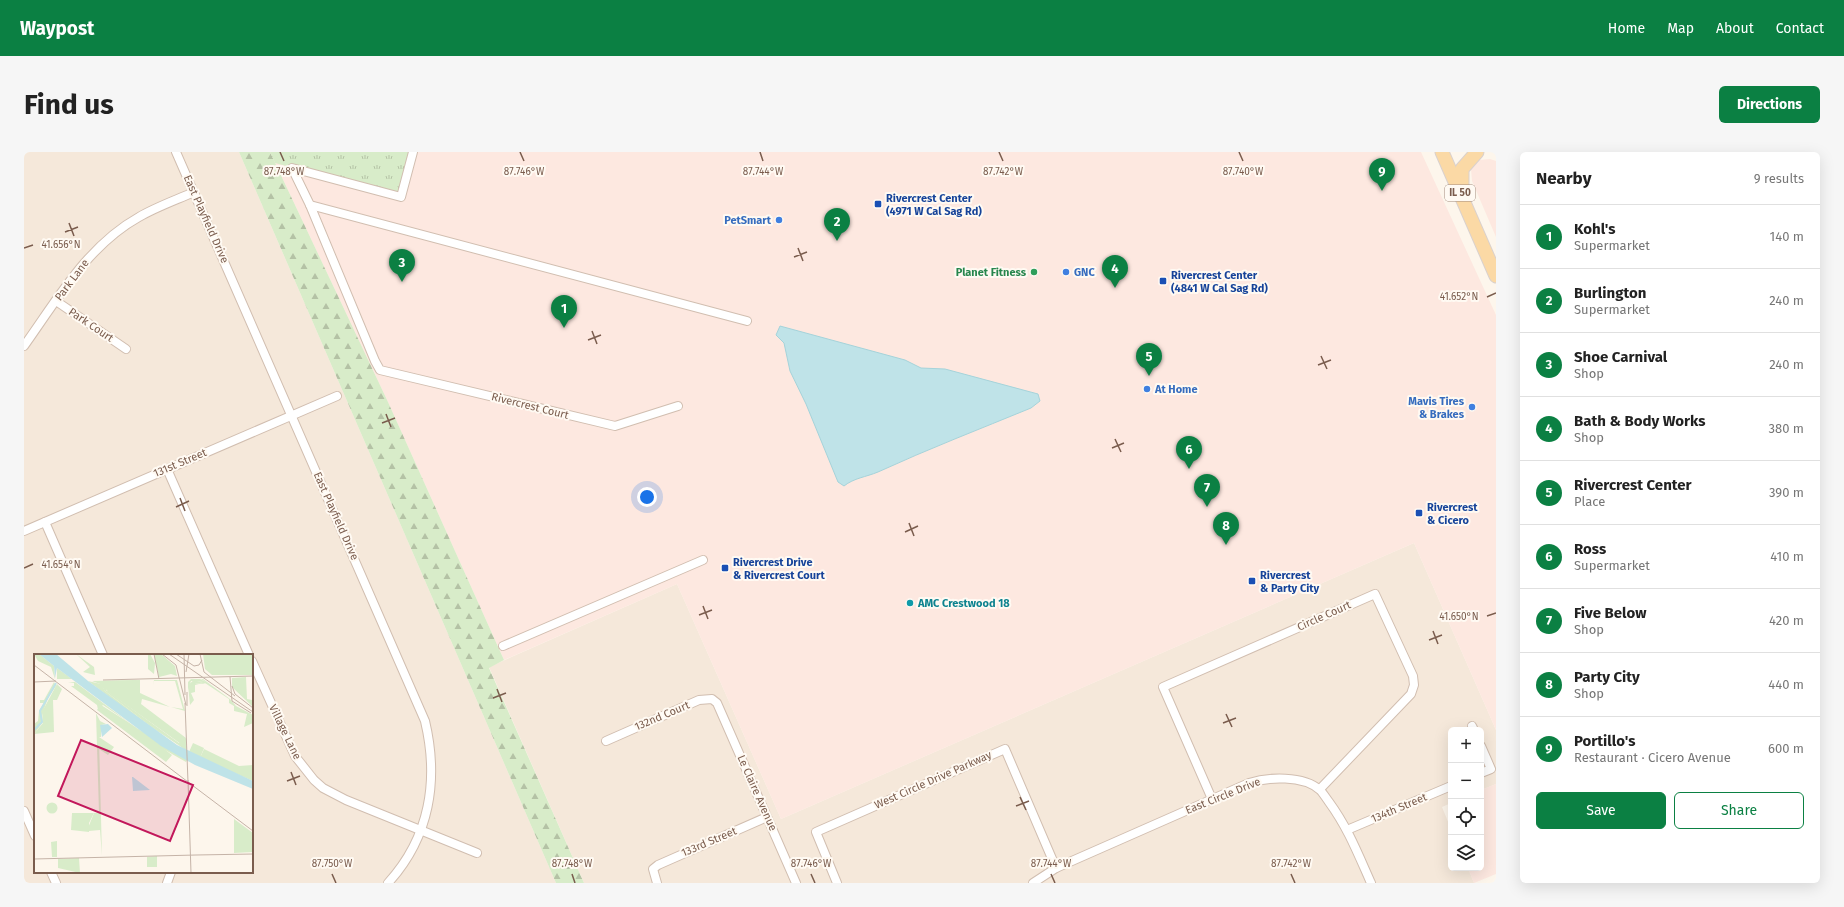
<!DOCTYPE html>
<html lang="en">
<head>
<meta charset="utf-8">
<style>
	:root { --surface:#fff; --page:#f6f6f6; --text:#222; --muted:#767676; --line:#e0e0e0; --accent:#0b8043 }
	body { margin:0; font-family:"Fira Sans",sans-serif; background:var(--page); color:var(--text) }
	.controls { position:absolute; right:12px; bottom:12px; display:grid; overflow:hidden; border-radius:6px; box-shadow:0 4px 16px #0002 }
	.controls button { width:36px; height:36px; display:grid; place-items:center; padding:0; border:0; border-bottom:1px solid var(--line); background:var(--surface); color:var(--text); font:20px sans-serif }
	.you { position:absolute; left:623px; top:345px; width:14px; height:14px; margin:-10px; border:3px solid #fff; border-radius:50%; background:#1a73e8; box-shadow:0 0 0 6px #1a73e833 }
	.badge { display:grid; place-items:center; width:26px; height:26px; border-radius:50%; background:var(--accent); color:#fff; font-size:13px; font-weight:700 }
	.pin { position:absolute; translate:-50% -33px; filter:drop-shadow(0 1px 2px #0008) }
	.pin::after { content:''; position:absolute; top:21px; width:14px; height:12px; background:inherit; clip-path:polygon(0 0,100% 0,50% 100%) }
	.list { margin:0; padding:0; list-style:none }
	h2 { display:flex; justify-content:space-between; align-items:center; height:52px; margin:0; padding:0 16px; font-size:17px }
	h2 small { font-size:13px; font-weight:400; color:var(--muted) }
	.list li { display:grid; grid-template-columns:26px 1fr auto; gap:12px; align-items:center; box-sizing:border-box; height:64px; padding:0 16px; border-top:1px solid var(--line) }
	.list b { display:block; font-size:15px; white-space:nowrap }
	.list p { margin:0; font-size:13px; white-space:nowrap; color:var(--muted) }
	.list em { font-size:13px; font-style:normal; color:var(--muted) }
	.actions { display:flex; gap:8px; padding:12px 16px }
	.actions a { flex:1; padding:9px 0; border:1px solid var(--accent); border-radius:6px; text-align:center; font-size:14px; color:var(--accent) }
	.actions .main { background:var(--accent); color:#fff }
	.icon { flex:none; width:22px; height:22px; fill:none; stroke:currentColor; stroke-width:2; stroke-linecap:round; stroke-linejoin:round }
	.map { position:relative; flex:none; width:1472px; height:731px; overflow:hidden; border-radius:6px }
	header { display:flex; align-items:center; gap:24px; box-sizing:border-box; height:56px; padding:0 20px; background:var(--accent); color:#fff }
	header strong { font-size:19px }
	nav { display:flex; gap:22px; margin-inline-start:auto; font-size:14px }
	.intro { display:flex; align-items:center; justify-content:space-between; box-sizing:border-box; height:96px; padding:0 24px }
	h1 { margin:0; font-size:28px }
	.button { padding:10px 18px; border-radius:6px; background:var(--accent); color:#fff; font-size:14px; font-weight:700 }
	main { display:flex; gap:24px; padding:0 24px }
	aside { flex:1; background:var(--surface); border-radius:6px; box-shadow:0 4px 16px #0002 }
	.map>svg:first-child { display:block }
	.residential { fill:#f5e8da; fill-rule:evenodd }
	.commercial { fill:#fde8e0 }
	.forest { fill:url(#forest-firs) }
	.park { fill:url(#park-tufts) }
	.water { fill:#bfe3e8; stroke:#a5d3da }
	.lines { fill:none; stroke-linecap:round; stroke-linejoin:round }
	.minor-casing { stroke:#d1beb0; stroke-width:10 }
	.primary-casing { stroke:#dad1cd; stroke-width:15 }
	.minor { stroke:#fff; stroke-width:8 }
	.primary { stroke:#fbd9a5; stroke-width:13 }
	.ticks { fill:none; stroke:#7a5c4d; stroke-width:1.5 }
	.transit-dot { fill:#1a4fb4; stroke:#fffaf3; stroke-width:1.5 }
	.shop-dot { fill:#3f7fe0; stroke:#fffaf3; stroke-width:1.5 }
	.leisure-dot { fill:#2e9e5b; stroke:#fffaf3; stroke-width:1.5 }
	.culture-dot { fill:#0f9aa8; stroke:#fffaf3; stroke-width:1.5 }
	.labels { text-anchor:middle; dominant-baseline:central; stroke-width:4; stroke-linejoin:round; paint-order:stroke }
	.shield { fill:#fffaf3; stroke:#a28b7f; stroke-width:1 }
	.shield-label { font-size:10px; font-weight:bold; fill:#7a5c4d }
	.transit-label { font-size:11px; font-weight:bold; fill:#164399; stroke:#fffaf3; text-anchor:start }
	.street-label { font-size:11px; fill:#7a5c4d; stroke:#fffaf3 }
	.shop-label { font-size:11px; font-weight:bold; fill:#366cbe; stroke:#fffaf3; text-anchor:end }
	.leisure-label { font-size:11px; font-weight:bold; fill:#27864d; stroke:#fffaf3; text-anchor:end }
	.culture-label { font-size:11px; font-weight:bold; fill:#0d838f; stroke:#fffaf3; text-anchor:start }
	.inset-river { fill:none; stroke:#bfe3e8; stroke-width:2 }
	.inset-road { fill:none; stroke:#c5b3a7; stroke-width:1 }
	.view { fill:#c2185b; fill-opacity:0.15; stroke:#c2185b; stroke-width:2 }
	.inset-edge { fill:none; stroke:#7a5c4d; stroke-width:2 }
	.ticks-label { font-size:10px; text-anchor:middle; fill:#7a5c4d; stroke:#fffaf3; stroke-width:4; stroke-linejoin:round; paint-order:stroke }
</style>
</head>
<body>
<header>
<strong>Waypost</strong>
<nav><a>Home</a><a>Map</a><a>About</a><a>Contact</a></nav>
</header>
<div class="intro"><h1>Find us</h1><a class="button">Directions</a></div>
<main>
<div class="map">
<svg width="1472" height="731" viewBox="0 0 1472 731">
	<defs>
		<pattern id="forest-firs" width="22" height="20" patternUnits="userSpaceOnUse"><rect width="22" height="20" fill="#d8ecc9"/><path d="M5 1l3.5 6h-7zM16 11l3.5 6h-7z" fill="#b4c2a5"/></pattern>
		<pattern id="park-tufts" width="24" height="20" patternUnits="userSpaceOnUse"><rect width="24" height="20" fill="#d8ecc9"/><path d="M3 7l-1-3M5 7V3M7 7l1-3M15 17l-1-3M17 17v-4M19 17l1-3" fill="none" stroke="#b4c2a5"/></pattern>
	</defs>
	<rect width="100%" height="100%" fill="#fdf6ec"/>
	<g class="residential">
		<path d="M 0,0 L 215,0 L 532,731 L 0,731 ZM 11,503 L 228,503 L 228,720 L 11,720 Z"/>
		<path d="M 1390,391 L 1472,578 L 1472,632 L 1457,638 L 1457,578 L 1427,578 L 1427,651 L 1418,655 L 1427,677 L 1427,716 L 1444,716 L 1450,731 L 560,731 L 465,515 L 653,432 L 757,667 Z"/>
	</g>
	<g class="commercial">
		<path d="M 246,0 L 1397,0 L 1472,163 L 1472,578 L 1390,391 L 757,667 L 653,432 L 480,508 L 364,250 Z"/>
		<path d="M 1466,7 L 1472,9 L 1472,85 L 1448,29 L 1447,17 L 1449,12 L 1455,8 Z"/>
		<path d="M 1472,632 L 1472,722 L 1450,731 L 1444,716 L 1457,716 L 1457,638 Z"/>
	</g>
	<path class="forest" d="M 215,0 L 246,0 L 364,250 L 480,508 L 465,516 L 560,731 L 532,731 Z"/>
	<path class="park" d="M 246,0 L 389,0 L 377,45 L 251,11 Z"/>
	<path class="water" d="M 756,174 L 881,208 L 897,216 L 921,217 L 1014,242 L 1016,249 L 1007,256 C 956,277 904,297 854,320 C 842,325 830,326 820,334 L 814,330 L 782,252 L 766,219 L 760,191 L 752,183 Z"/>
	<g class="lines">
		<g class="minor-casing">
			<g id="minor">
				<path d="M 152,0 L 401,569 C 415,628 406,685 364,731"/>
				<path d="M 389,0 L 377,45 L 268,16 L 286,53 L 723,169"/>
				<path d="M 286,53 L 351,209 L 356,218 L 591,274 L 654,254"/>
				<path d="M 32,149 L 102,197"/>
				<path d="M 0,194 C 33,148 63,94 115,65 C 132,55 152,48 170,40"/>
				<path d="M 143,317 L 225,503"/>
				<path d="M 21,370 L 79,503"/>
				<path d="M 0,379 L 313,244"/>
				<path d="M 479,494 L 679,408"/>
				<path d="M 228,509 L 271,604 L 290,628 L 299,636 L 322,648 L 453,701"/>
				<path d="M 1448,574 L 1450,578"/>
				<path d="M 582,589 L 675,548 L 688,547 L 693,551 L 772,731"/>
				<path d="M 1457,594 L 1467,617 L 1457,621"/>
				<path d="M 1188,647 L 1139,535 L 1351,442 L 1389,524 L 1390,533 L 1387,542 L 1296,637"/>
				<path d="M 0,659 L 11,684"/>
				<path d="M 1323,678 L 1427,634"/>
				<path d="M 27,720 L 32,731"/>
				<path d="M 143,731 L 147,720"/>
				<path d="M 633,731 L 629,717 L 634,713 L 743,665"/>
				<path d="M 813,731 L 792,680 L 981,597 L 1032,716"/>
				<path d="M 1009,731 L 1032,716 L 1225,631 C 1244,625 1279,623 1296,638 C 1299,641 1302,646 1305,650 C 1324,676 1334,702 1347,731"/>
			</g>
		</g>
		<g class="primary-casing">
			<g id="primary">
				<path d="M 1418,0 L 1472,124"/>
				<path d="M 1438,42 L 1438,17 L 1453,0"/>
			</g>
		</g>
		<use href="#minor" class="minor"/>
		<use href="#primary" class="primary"/>
	</g>
	<path class="ticks" d="M 256,0 L 260,9M 496,0 L 500,9M 736,0 L 739,9M 975,0 L 979,9M 1215,0 L 1219,9M 45,71 L 50,84M 41,80 L 54,75M 0,96 L 9,93M 774,96 L 779,109M 770,105 L 783,100M 1463,145 L 1472,141M 568,179 L 573,192M 564,188 L 577,183M 1297,204 L 1303,217M 1294,213 L 1307,208M 362,262 L 367,275M 358,271 L 371,266M 1091,287 L 1097,300M 1088,296 L 1100,291M 156,346 L 161,359M 152,355 L 165,349M 885,371 L 890,384M 881,380 L 894,374M 0,416 L 9,412M 679,454 L 684,467M 675,463 L 688,458M 1463,464 L 1472,461M 1409,479 L 1414,492M 1405,488 L 1418,483M 473,537 L 478,550M 469,546 L 482,541M 1202,562 L 1208,575M 1199,571 L 1212,566M 267,620 L 272,633M 263,629 L 276,624M 996,645 L 1002,658M 992,654 L 1005,649M 308,722 L 312,731M 548,722 L 551,731M 787,722 L 791,731M 1027,722 L 1031,731M 1267,722 L 1271,731"/>
	<g class="transit-dot">
		<rect x="850" y="48" width="8" height="8" rx="2"/>
		<rect x="1135" y="125" width="8" height="8" rx="2"/>
		<rect x="1391" y="357" width="8" height="8" rx="2"/>
		<rect x="697" y="412" width="8" height="8" rx="2"/>
		<rect x="1224" y="425" width="8" height="8" rx="2"/>
	</g>
	<g class="shop-dot">
		<circle cx="755" cy="68" r="4"/>
		<circle cx="1042" cy="120" r="4"/>
		<circle cx="1123" cy="237" r="4"/>
		<circle cx="1448" cy="255" r="4"/>
	</g>
	<circle class="leisure-dot" cx="1010" cy="120" r="4"/>
	<circle class="culture-dot" cx="886" cy="451" r="4"/>
	<g class="labels">
		<rect class="shield" x="1421" y="33" width="30" height="16" rx="3"/>
		<g class="shield-label">
			<text x="1436" y="41">IL 50</text>
		</g>
		<g class="transit-label">
			<text x="862" y="46">Rivercrest Center<tspan x="862" dy="13">(4971 W Cal Sag Rd)</tspan></text>
			<text x="1147" y="123">Rivercrest Center<tspan x="1147" dy="13">(4841 W Cal Sag Rd)</tspan></text>
			<text x="1403" y="355">Rivercrest<tspan x="1403" dy="13">&amp; Cicero</tspan></text>
			<text x="709" y="410">Rivercrest Drive<tspan x="709" dy="13">&amp; Rivercrest Court</tspan></text>
			<text x="1236" y="423">Rivercrest<tspan x="1236" dy="13">&amp; Party City</tspan></text>
		</g>
		<g class="street-label">
			<text transform="translate(182 67) rotate(66)">East Playfield Drive</text>
			<text transform="translate(48 128) rotate(-53)">Park Lane</text>
			<text transform="translate(67 173) rotate(34)">Park Court</text>
			<text transform="translate(506 254) rotate(14)">Rivercrest Court</text>
			<text transform="translate(156 311) rotate(-23)">131st Street</text>
			<text transform="translate(312 364) rotate(66)">East Playfield Drive</text>
			<text transform="translate(1300 464) rotate(-24)">Circle Court</text>
			<text transform="translate(638 564) rotate(-23)">132nd Court</text>
			<text transform="translate(261 580) rotate(64)">Village Lane</text>
			<text transform="translate(909 628) rotate(-24)">West Circle Drive Parkway</text>
			<text transform="translate(733 641) rotate(66)">Le Claire Avenue</text>
			<text transform="translate(1199 644) rotate(-22)">East Circle Drive</text>
			<text transform="translate(1375 656) rotate(-23)">134th Street</text>
			<text transform="translate(685 690) rotate(-23)">133rd Street</text>
		</g>
		<g class="shop-label">
			<text x="747" y="68">PetSmart</text>
			<text x="1050" y="120" text-anchor="start">GNC</text>
			<text x="1131" y="237" text-anchor="start">At Home</text>
			<text x="1440" y="249">Mavis Tires<tspan x="1440" dy="13">&amp; Brakes</tspan></text>
		</g>
		<g class="leisure-label">
			<text x="1002" y="120">Planet Fitness</text>
		</g>
		<g class="culture-label">
			<text x="894" y="451">AMC Crestwood 18</text>
		</g>
	</g>
	<g transform="translate(10 502)">
		<rect width="219" height="219" fill="#fdf6ec"/>
		<path d="M 120,0 L 127,0 L 141,12 L 143,22 L 137,20 L 125,23 ZM 212,23 L 213,45 L 218,46 L 219,53 L 198,33 L 198,24 ZM 157,25 L 166,25 L 172,28 L 167,25 L 169,25 L 196,45 L 202,52 L 219,61 L 219,69 L 210,73 L 213,60 L 200,57 L 200,52 L 195,49 L 195,45 L 171,29 L 161,30 L 169,28 L 157,27 L 154,36 L 154,28 ZM 105,26 L 72,36 L 145,89 L 152,84 L 153,97 L 111,68 L 71,37 L 66,30 L 58,27 ZM 20,28 L 22,32 L 14,44 L 8,61 L 9,68 L 0,80 L 0,70 L 4,67 L 5,57 L 10,49 L 6,49 L 6,46 L 10,46 ZM 67,51 L 97,70 L 138,101 L 132,108 L 63,56 ZM12.5 154a5.5 5.5 0 1 1 11 0a5.5 5.5 0 1 1-11 0ZM 38,159 L 60,159 L 55,169 L 55,178 L 37,176 ZM 23,187 L 23,203 L 18,203 L 17,188 ZM 123,202 L 123,213 L 113,213 L 113,203 Z" fill="#d8ecc9"/>
		<path d="M 0,0 L 5,0 L 20,12 L 21,25 L 17,13 L 4,7 ZM 42,0 L 60,13 L 61,21 L 49,18 L 56,13 ZM 114,0 L 116,0 L 121,9 L 120,20 L 114,15 ZM 23,14 L 38,25 L 23,25 ZM 106,26 L 106,39 L 136,53 L 108,45 L 107,50 L 152,84 L 147,90 L 74,38 L 69,29 L 69,27 ZM 120,26 L 143,26 L 151,57 L 137,53 L 149,55 L 141,27 L 120,27 L 119,32 ZM 160,26 L 172,30 L 161,29 L 165,30 L 161,31 L 161,38 L 157,39 L 160,46 L 156,51 L 154,31 ZM 54,27 L 67,30 L 71,37 L 111,68 L 152,95 L 112,70 ZM 34,28 L 41,28 L 97,70 L 69,51 L 64,56 L 63,51 L 37,32 L 40,32 L 40,29 ZM 62,59 L 66,67 L 72,70 L 67,71 L 67,83 L 65,83 L 68,202 L 66,176 L 55,177 L 54,174 L 60,159 L 65,159 ZM 98,71 L 153,106 L 152,108 L 124,92 ZM 170,95 L 205,112 L 219,111 L 219,127 L 166,104 Z" fill="#d8ecc9"/>
		<path d="M 169,0 L 219,0 L 219,21 L 178,21 L 171,15 ZM 200,165 L 219,179 L 219,198 L 200,199 Z" fill="#d8ecc9"/>
		<path d="M 23,30 L 28,35 L 23,46 L 19,46 L 20,78 L 0,80 L 9,69 L 8,58 ZM 65,83 L 80,93 L 74,101 L 65,95 ZM 159,89 L 170,94 L 166,104 L 155,98 ZM 45,204 L 46,219 L 24,214 L 24,205 Z" fill="#d8ecc9"/>
		<path d="M 5,0 L 22,0 L 54,27 L 143,91 L 219,127 L 219,135 L 161,111 L 127,92 L 23,14 L 21,24 L 20,12 ZM 74,70 L 78,74 L 68,83 L 66,71 ZM 98,123 L 99,123 L 116,136 L 99,137 Z" fill="#bfe3e8"/>
		<path class="inset-river" d="M 0,76 L 8,68 L 6,57 L 22,29"/>
		<path class="inset-road" d="M 120,0 L 125,25M 128,0 L 142,11 L 152,51M 135,0 L 219,58M 142,0 L 160,12 L 165,11 L 168,6M 150,0 L 151,41M 166,0 L 170,18 L 201,42M 0,11 L 154,128M 152,18 L 155,0M 196,23 L 198,47 L 217,59M 69,26 L 219,22M 0,28 L 22,27M 198,32 L 201,40 L 219,54M 153,38 L 153,52M 151,49 L 154,128M 154,126 L 157,219M 154,128 L 219,177M 162,201 L 219,200M 0,205 L 162,201"/>
		<path class="view" d="M 47,86 L 159,131 L 136,187 L 24,142 Z"/>
		<rect width="219" height="219" class="inset-edge"/>
	</g>
	<g class="ticks-label">
		<text x="260" y="23">87.748°W</text>
		<text x="500" y="23">87.746°W</text>
		<text x="739" y="23">87.744°W</text>
		<text x="979" y="23">87.742°W</text>
		<text x="1219" y="23">87.740°W</text>
		<text x="37" y="96">41.656°N</text>
		<text x="1435" y="148">41.652°N</text>
		<text x="37" y="416">41.654°N</text>
		<text x="1435" y="468">41.650°N</text>
		<text x="308" y="715">87.750°W</text>
		<text x="548" y="715">87.748°W</text>
		<text x="787" y="715">87.746°W</text>
		<text x="1027" y="715">87.744°W</text>
		<text x="1267" y="715">87.742°W</text>
	</g>
</svg>
<div class="controls">
<button>+</button>
<button>−</button>
<button><svg class="icon" aria-label="locate" viewBox="0 0 24 24"><circle cx="12" cy="12" r="6"/><path d="M12 2v4M12 18v4M2 12h4M18 12h4"/></svg></button>
<button><svg class="icon" aria-label="layers" viewBox="0 0 24 24"><path d="M12 4l9 5-9 5-9-5zM3 14l9 5 9-5"/></svg></button>
</div>
<div class="you"></div>
<div class="pin badge" style="left:540px;top:176px">1</div>
<div class="pin badge" style="left:813px;top:89px">2</div>
<div class="pin badge" style="left:378px;top:130px">3</div>
<div class="pin badge" style="left:1091px;top:136px">4</div>
<div class="pin badge" style="left:1125px;top:224px">5</div>
<div class="pin badge" style="left:1165px;top:317px">6</div>
<div class="pin badge" style="left:1183px;top:355px">7</div>
<div class="pin badge" style="left:1202px;top:393px">8</div>
<div class="pin badge" style="left:1358px;top:39px">9</div>
</div>
<aside>
<h2>Nearby<small>9 results</small></h2>
<ul class="list">
<li><span class="badge">1</span><div><b>Kohl's</b><p>Supermarket</p></div><em>140 m</em></li>
<li><span class="badge">2</span><div><b>Burlington</b><p>Supermarket</p></div><em>240 m</em></li>
<li><span class="badge">3</span><div><b>Shoe Carnival</b><p>Shop</p></div><em>240 m</em></li>
<li><span class="badge">4</span><div><b>Bath &amp; Body Works</b><p>Shop</p></div><em>380 m</em></li>
<li><span class="badge">5</span><div><b>Rivercrest Center</b><p>Place</p></div><em>390 m</em></li>
<li><span class="badge">6</span><div><b>Ross</b><p>Supermarket</p></div><em>410 m</em></li>
<li><span class="badge">7</span><div><b>Five Below</b><p>Shop</p></div><em>420 m</em></li>
<li><span class="badge">8</span><div><b>Party City</b><p>Shop</p></div><em>440 m</em></li>
<li><span class="badge">9</span><div><b>Portillo's</b><p>Restaurant · Cicero Avenue</p></div><em>600 m</em></li>
</ul>
<div class="actions"><a class="main">Save</a><a>Share</a></div>
</aside>
</main>
</body>
</html>
